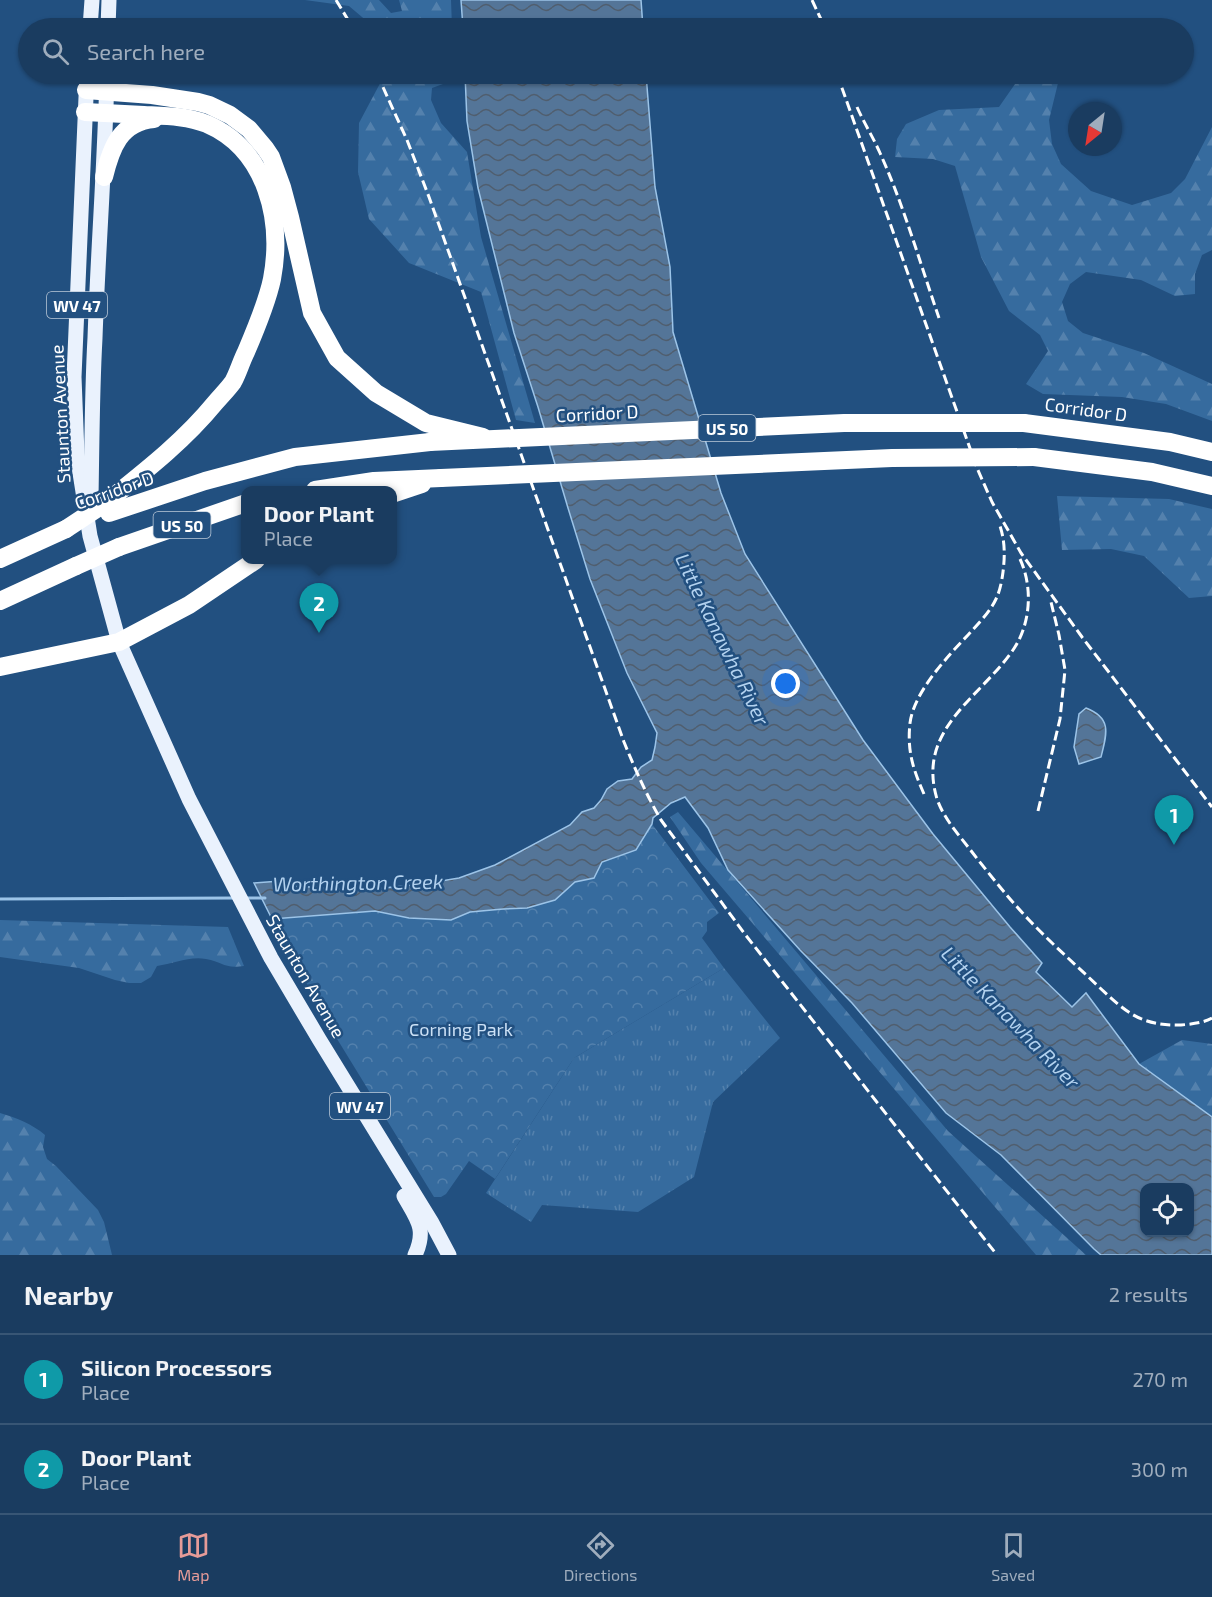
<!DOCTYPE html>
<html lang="en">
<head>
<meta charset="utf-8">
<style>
	:root { --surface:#1a3c60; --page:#274769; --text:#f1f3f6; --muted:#9fadbd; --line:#385675; --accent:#e69b98 }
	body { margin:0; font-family:"Exo 2",sans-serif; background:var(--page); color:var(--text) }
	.controls { position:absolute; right:18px; bottom:18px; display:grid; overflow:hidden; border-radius:12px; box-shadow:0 2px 4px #0004 }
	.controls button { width:54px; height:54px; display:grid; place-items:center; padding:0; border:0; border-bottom:2px solid var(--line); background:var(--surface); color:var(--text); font:30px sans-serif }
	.compass { position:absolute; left:1068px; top:102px; width:54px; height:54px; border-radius:50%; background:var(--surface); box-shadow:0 2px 4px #0004; rotate:210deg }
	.you { position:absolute; left:786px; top:684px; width:21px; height:21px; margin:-15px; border:4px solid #fff; border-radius:50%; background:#1a73e8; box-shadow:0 0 0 9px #1a73e833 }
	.badge { display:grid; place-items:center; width:39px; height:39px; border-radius:50%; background:var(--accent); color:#fff; font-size:20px; font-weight:700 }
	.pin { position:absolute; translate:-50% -50px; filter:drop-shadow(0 2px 3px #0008) }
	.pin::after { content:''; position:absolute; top:32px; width:21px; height:18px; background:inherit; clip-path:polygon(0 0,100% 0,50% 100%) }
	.popup { position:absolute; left:241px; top:486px; width:156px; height:78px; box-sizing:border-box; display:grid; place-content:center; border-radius:12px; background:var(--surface); filter:drop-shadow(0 2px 4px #0005); font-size:20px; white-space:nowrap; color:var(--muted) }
	.popup b { font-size:22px; color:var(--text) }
	.popup::after { content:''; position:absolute; left:50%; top:100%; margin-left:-12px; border:12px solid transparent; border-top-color:var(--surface) }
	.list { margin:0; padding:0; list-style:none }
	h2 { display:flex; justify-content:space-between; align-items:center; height:78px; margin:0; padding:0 24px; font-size:26px }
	h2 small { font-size:20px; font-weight:400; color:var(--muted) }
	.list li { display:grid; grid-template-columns:39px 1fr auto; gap:18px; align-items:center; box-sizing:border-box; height:90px; padding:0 24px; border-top:2px solid var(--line) }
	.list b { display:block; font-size:22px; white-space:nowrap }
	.list p { margin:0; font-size:20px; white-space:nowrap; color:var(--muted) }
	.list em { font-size:20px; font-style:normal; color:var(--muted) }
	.icon { flex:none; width:33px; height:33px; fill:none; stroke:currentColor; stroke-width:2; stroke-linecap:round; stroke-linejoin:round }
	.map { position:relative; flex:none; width:1212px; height:1255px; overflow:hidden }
	.search { position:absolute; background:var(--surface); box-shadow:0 2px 4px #0004; left:18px; right:18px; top:18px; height:66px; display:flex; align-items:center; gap:15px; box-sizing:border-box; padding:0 21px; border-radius:33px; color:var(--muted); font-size:22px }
	.sheet { height:258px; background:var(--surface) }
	nav { display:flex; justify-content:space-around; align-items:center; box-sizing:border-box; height:84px; border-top:2px solid var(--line); background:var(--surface); font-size:16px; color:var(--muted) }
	nav a { display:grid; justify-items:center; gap:3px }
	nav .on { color:var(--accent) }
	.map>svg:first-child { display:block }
	.grass { fill:url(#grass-tufts) }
	.forest { fill:url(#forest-firs) }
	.park { fill:url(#park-crowns) }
	.water { fill:url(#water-waves); stroke:#9cc4e8; stroke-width:1.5; fill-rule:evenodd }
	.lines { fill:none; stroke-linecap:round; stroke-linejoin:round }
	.stream { stroke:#9cc4e8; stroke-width:3 }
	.primary { stroke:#eaf2fd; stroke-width:15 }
	.highway { stroke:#fff; stroke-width:18 }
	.rail { stroke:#fff; stroke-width:3; stroke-dasharray:10 4.5; stroke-linecap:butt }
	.highway-bridge { stroke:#fff; stroke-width:18 }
	.labels { text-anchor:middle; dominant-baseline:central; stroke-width:5; stroke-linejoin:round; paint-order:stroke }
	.shield { fill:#225080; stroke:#bdcad9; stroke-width:1.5 }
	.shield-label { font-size:16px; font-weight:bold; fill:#fff }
	.street-label { font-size:18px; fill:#fff; stroke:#225080 }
	.park-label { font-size:18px; fill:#cce1f6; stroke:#225080 }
	.water-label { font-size:20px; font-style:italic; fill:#b3d2ef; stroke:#225080 }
</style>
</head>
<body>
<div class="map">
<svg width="1212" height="1255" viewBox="0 0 1212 1255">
	<defs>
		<pattern id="grass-tufts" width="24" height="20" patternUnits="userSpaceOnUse" patternTransform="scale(1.5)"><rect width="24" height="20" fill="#366b9e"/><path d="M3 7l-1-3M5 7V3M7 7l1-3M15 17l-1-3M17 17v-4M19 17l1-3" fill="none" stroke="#5481ad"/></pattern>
		<pattern id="forest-firs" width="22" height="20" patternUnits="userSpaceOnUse" patternTransform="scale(1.5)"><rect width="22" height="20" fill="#366b9e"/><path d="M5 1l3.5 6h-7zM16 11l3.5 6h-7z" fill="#5481ad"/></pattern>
		<pattern id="park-crowns" width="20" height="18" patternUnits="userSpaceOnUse" patternTransform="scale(1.5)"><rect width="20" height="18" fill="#366b9e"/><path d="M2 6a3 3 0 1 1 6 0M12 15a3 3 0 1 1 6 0" fill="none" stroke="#5481ad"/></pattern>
		<pattern id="water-waves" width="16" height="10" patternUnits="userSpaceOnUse" patternTransform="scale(1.5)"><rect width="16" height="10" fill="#547598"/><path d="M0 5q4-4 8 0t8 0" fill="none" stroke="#505e6e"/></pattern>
	</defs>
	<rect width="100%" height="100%" fill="#225080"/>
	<path class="grass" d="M 724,968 L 780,1038 L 713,1102 L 694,1177 L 638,1212 L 542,1205 L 531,1222 L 486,1193 L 574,1058 Z"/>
	<g class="forest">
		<path d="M 305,0 L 379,0 L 391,13 L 402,11 L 399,0 L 451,0 L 452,28 L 375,28 L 349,6 Z"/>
		<path d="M 385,74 L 454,74 L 454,80 L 432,88 L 431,100 L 441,123 L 467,152 L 481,237 L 535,423 L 516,420 L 481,292 L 409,263 L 369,219 L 358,172 L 359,123 Z"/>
		<path d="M 1022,74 L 1057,74 L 1059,79 L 1049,120 L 1052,144 L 1061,164 L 1091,191 L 1132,205 L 1171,193 L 1185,179 L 1212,127 L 1212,250 L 1202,255 L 1195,274 L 1195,294 L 1175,296 L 1141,280 L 1086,272 L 1070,284 L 1062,302 L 1068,321 L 1083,333 L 1144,353 L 1212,384 L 1212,421 L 1166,404 L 1122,397 L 1043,394 L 1026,384 L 1048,351 L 1040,335 L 1009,311 L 981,257 L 955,166 L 933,159 L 895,157 L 897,139 L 906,124 L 939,110 L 999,107 Z"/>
		<path d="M 1057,496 L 1169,499 L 1212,509 L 1212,596 L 1189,598 L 1144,556 L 1111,549 L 1062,550 Z"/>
		<path d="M 678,812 L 948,1131 L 1086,1255 L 1036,1255 L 701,863 L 670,817 Z"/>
		<path d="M 0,920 L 228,927 L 244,966 C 224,969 223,962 206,959 C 189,956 173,964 157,966 L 151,977 L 141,983 L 129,983 L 115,980 L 79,968 L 0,957 Z"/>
		<path d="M 1182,1040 L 1212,1044 L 1212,1117 L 1139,1064 Z"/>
		<path d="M 0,1113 C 17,1118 32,1124 45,1135 L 43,1147 L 47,1159 L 56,1166 L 98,1210 L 104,1222 L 112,1255 L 0,1255 Z"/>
	</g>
	<path class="park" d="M 652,824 L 719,913 L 707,922 L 707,931 L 702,938 L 724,968 L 574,1058 L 495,1179 L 469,1161 L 446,1194 L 441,1197 L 434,1197 L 331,1029 L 272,919 L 375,911 L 409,918 L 451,920 L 470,912 L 503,909 L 527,908 L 555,900 L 575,882 L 594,878 L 602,862 L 636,850 Z"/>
	<g class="water">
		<path d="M 461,0 L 641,0 L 643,28 L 463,28 Z"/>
		<path d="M 465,74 L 646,74 L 655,187 L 670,267 L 673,332 L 721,493 L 745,554 L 863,740 L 933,834 L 1010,927 L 1042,963 L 1036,972 L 1072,1007 L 1086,993 L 1139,1064 L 1212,1117 L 1212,1255 L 1101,1255 L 1094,1249 L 1001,1155 L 946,1113 L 852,1003 L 800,950 L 728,870 L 708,828 L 685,797 L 671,803 L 653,818 L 652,824 L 636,850 L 602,862 L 594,878 L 575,882 L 555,900 L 527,908 L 503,909 L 470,912 L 451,920 L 409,918 L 375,911 L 272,919 L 254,883 L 280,881 L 295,886 L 339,889 L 383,888 L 423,884 L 459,878 L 495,865 L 570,825 L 582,812 L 594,808 L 601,800 L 607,789 L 618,781 L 632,779 L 641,767 L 652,760 L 655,747 L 657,733 L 627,673 L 590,579 L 568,508 L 538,407 L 514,333 L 478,188 L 467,121 ZM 1144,1188 L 1190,1188 L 1190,1232 L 1144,1232 Z"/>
		<path d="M 1086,708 C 1112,718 1107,733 1101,757 L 1079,764 L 1074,747 L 1079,714 Z"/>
	</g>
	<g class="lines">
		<g class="stream">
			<path d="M 245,898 L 265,898"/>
			<path d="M 0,899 L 235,898"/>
		</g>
		<g class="primary">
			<path d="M 90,28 L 92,0"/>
			<path d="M 108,28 L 109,0"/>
			<path d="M 87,74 L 74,377 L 77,454 L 90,536 L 119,642 L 189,799 L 271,958 L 319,1039 L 432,1223 L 449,1255"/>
			<path d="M 91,497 C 92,444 92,391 95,338 C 98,250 105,162 107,74"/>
			<path d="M 404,1196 C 417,1219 427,1229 415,1255"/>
		</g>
		<g class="highway">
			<path d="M 86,90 L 152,95 L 198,102 L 209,105 L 230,115 L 249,129 L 265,148 L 271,157 L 282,187 L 290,217 L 312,313 L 337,358 L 376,393 L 426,423 L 483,437"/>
			<path d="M 85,112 C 105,113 124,114 144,115 C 165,116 187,116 207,124 C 267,150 283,220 272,279 C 267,303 255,331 246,352 C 241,362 238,373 233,382 C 228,389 221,396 215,403 C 183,442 144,472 104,504"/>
			<path d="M 104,177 C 111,148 120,122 154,119"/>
			<path d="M 1024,423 L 1170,442 L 1212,452"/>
			<path d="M 1034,457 L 1152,472 L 1212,486"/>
			<path d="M 315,490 L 374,481 L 441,478"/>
			<path d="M 392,494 L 422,484"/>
			<path d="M 109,513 L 205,481 L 295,457 L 430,442"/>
			<path d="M 119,547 L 246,503"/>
			<path d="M 0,559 L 66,529"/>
			<path d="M 0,601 L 76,566"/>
			<path d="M 0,667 L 119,642 L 189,605 L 256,560"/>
		</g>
		<g class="rail">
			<path d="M 336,0 L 353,28"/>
			<path d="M 812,0 L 825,28"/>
			<path d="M 377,74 L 407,140 L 429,197 L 624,742 C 635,769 646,794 661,820 L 744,933 L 997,1255"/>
			<path d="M 837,74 L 977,468 L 992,502 L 1021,553 L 1082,637 L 1212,807"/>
			<path d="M 857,107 C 864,123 873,137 880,153 C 904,206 920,263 939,318"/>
			<path d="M 1020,559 C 1033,587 1031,624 1013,650 C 980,698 916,729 937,799 C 944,819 959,835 972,852 C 990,875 1009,899 1030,921 C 1052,944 1076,965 1099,987 C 1127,1013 1141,1026 1181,1025 C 1192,1024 1203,1023 1212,1018"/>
			<path d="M 924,794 C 913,769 907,751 910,723 C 914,692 947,657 968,635 C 978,624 990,612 996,599 C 1000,591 1002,580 1003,572 C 1005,556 1005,541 1000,526"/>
			<path d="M 1038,811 L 1060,719 L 1065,670 L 1059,635 L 1051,602"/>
		</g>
		<g class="highway-bridge">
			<path d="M 430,442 L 844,423 L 1024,423"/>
			<path d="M 441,478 L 892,458 L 1034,457"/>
			<path d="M 66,529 L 104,504"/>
			<path d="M 76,566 L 119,547"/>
		</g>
	</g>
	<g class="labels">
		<g class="shield">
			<rect x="47" y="292" width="60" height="26" rx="4.5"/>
			<rect x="698.5" y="415" width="57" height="26" rx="4.5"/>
			<rect x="153.5" y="512" width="57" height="26" rx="4.5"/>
			<rect x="330" y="1093" width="60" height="26" rx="4.5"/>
		</g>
		<g class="shield-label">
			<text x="77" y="305">WV 47</text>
			<text x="727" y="428">US 50</text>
			<text x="182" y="525">US 50</text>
			<text x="360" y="1106">WV 47</text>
		</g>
		<g class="street-label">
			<text transform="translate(1086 409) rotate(8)">Corridor D</text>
			<text transform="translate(597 413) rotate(-3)">Corridor D</text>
			<text transform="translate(60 414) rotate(-93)">Staunton Avenue</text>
			<text transform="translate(114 490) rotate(-19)">Corridor D</text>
			<text transform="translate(306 976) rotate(60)">Staunton Avenue</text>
		</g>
		<g class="park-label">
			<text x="461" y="1029">Corning Park</text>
		</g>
		<g class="water-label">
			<text transform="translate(723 639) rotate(64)">Little Kanawha River</text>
			<text transform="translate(358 882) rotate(-1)">Worthington Creek</text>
			<text transform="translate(1011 1017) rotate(46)">Little Kanawha River</text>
		</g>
	</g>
</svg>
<div class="controls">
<button><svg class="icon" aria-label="locate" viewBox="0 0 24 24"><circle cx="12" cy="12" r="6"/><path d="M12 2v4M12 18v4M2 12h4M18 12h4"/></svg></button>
</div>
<svg class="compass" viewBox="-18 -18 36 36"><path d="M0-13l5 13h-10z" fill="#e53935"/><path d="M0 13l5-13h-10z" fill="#9fadbd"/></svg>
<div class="you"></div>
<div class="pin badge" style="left:1174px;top:845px;background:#0f9aa8">1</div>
<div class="pin badge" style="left:319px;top:633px;background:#0f9aa8">2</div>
<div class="popup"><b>Door Plant</b>Place</div>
<div class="search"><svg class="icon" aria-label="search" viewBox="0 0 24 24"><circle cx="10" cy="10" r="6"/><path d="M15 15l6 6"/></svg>Search here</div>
</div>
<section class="sheet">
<h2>Nearby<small>2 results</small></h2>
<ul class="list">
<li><span class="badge" style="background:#0f9aa8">1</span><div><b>Silicon Processors</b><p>Place</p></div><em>270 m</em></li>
<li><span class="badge" style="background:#0f9aa8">2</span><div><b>Door Plant</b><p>Place</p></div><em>300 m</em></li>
</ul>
</section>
<nav>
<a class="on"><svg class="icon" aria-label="map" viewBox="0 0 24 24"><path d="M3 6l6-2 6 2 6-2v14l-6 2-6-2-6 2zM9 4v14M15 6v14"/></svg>Map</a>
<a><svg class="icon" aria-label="directions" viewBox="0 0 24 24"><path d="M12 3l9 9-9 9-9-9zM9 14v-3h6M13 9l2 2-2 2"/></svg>Directions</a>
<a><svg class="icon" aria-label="saved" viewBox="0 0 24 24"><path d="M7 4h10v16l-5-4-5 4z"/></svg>Saved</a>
</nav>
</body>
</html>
